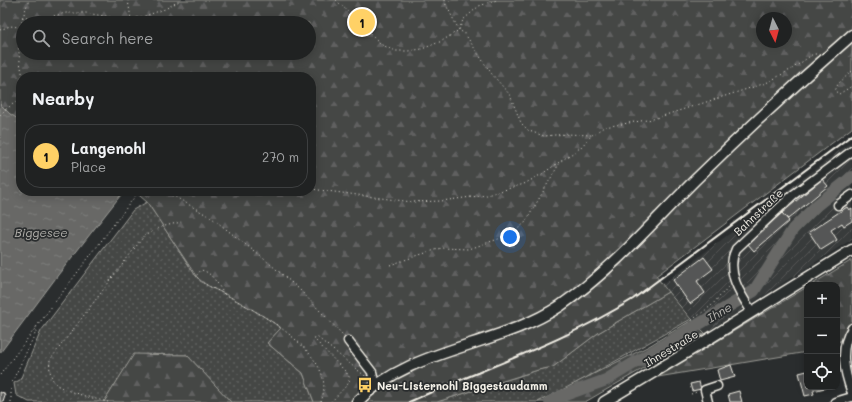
<!DOCTYPE html>
<html lang="en">
<head>
<meta charset="utf-8">
<style>
	:root { --surface:#202222; --page:#282a2a; --text:#f1f3f6; --muted:#a2a4a5; --line:#3d3f40; --accent:#ffd166 }
	body { margin:0; font-family:Mali,sans-serif; background:var(--page); color:var(--text) }
	.controls { position:absolute; right:12px; bottom:12px; display:grid; overflow:hidden; border-radius:8px; box-shadow:0 2px 10px #0003 }
	.controls button { width:36px; height:36px; display:grid; place-items:center; padding:0; border:0; border-bottom:1px solid var(--line); background:var(--surface); color:var(--text); font:20px sans-serif }
	.compass { position:absolute; left:756px; top:12px; width:36px; height:36px; border-radius:50%; background:var(--surface); box-shadow:0 2px 10px #0003; rotate:174deg }
	.you { position:absolute; left:510px; top:237px; width:14px; height:14px; margin:-10px; border:3px solid #fff; border-radius:50%; background:#1a73e8; box-shadow:0 0 0 6px #1a73e833 }
	.badge { display:grid; place-items:center; width:26px; height:26px; border-radius:50%; background:var(--accent); color:#111; font-size:13px; font-weight:700 }
	.pin { position:absolute; translate:-50% -50%; border:2px solid #fff; box-shadow:0 1px 4px #0006 }
	.list { margin:0; padding:0; list-style:none }
	h2 { display:flex; justify-content:space-between; align-items:center; height:52px; margin:0; padding:0 16px; font-size:17px }
	h2 small { font-size:13px; font-weight:400; color:var(--muted) }
	.list li { display:grid; grid-template-columns:26px 1fr auto; gap:12px; align-items:center; box-sizing:border-box; height:64px; margin:0 8px 8px; padding:0 8px; border:1px solid var(--line); border-radius:16px }
	.list b { display:block; font-size:15px; white-space:nowrap }
	.list p { margin:0; font-size:13px; white-space:nowrap; color:var(--muted) }
	.list em { font-size:13px; font-style:normal; color:var(--muted) }
	.icon { flex:none; width:22px; height:22px; fill:none; stroke:currentColor; stroke-width:2; stroke-linecap:round; stroke-linejoin:round }
	.map { position:relative; flex:none; width:852px; height:402px; overflow:hidden }
	.search { position:absolute; background:var(--surface); box-shadow:0 2px 10px #0003; left:16px; top:16px; width:300px; height:44px; display:flex; align-items:center; gap:10px; box-sizing:border-box; padding:0 14px; border-radius:22px; color:var(--muted); font-size:15px }
	.panel { position:absolute; background:var(--surface); box-shadow:0 2px 10px #0003; left:16px; top:72px; width:300px; height:124px; border-radius:16px }
	.map>svg:first-child { display:block }
	.industrial { fill:url(#industrial-furrows) }
	.grass { fill:url(#grass-dots); stroke:#9c9c96 }
	.forest { fill:url(#forest-firs); stroke:#9c9c96; fill-rule:evenodd }
	.water { fill:url(#water-ripples); stroke:#9f9f9a }
	.lines { fill:none; stroke-linecap:round; stroke-linejoin:round }
	.river { stroke:#676866; stroke-width:12 }
	.building { fill:#555756; stroke:#f4f1e8 }
	.minor-casing { stroke:#f4f1e8; stroke-width:11 }
	.major-casing { stroke:#f4f1e8; stroke-width:13 }
	.path { stroke:#f4f1e8; stroke-width:1; stroke-dasharray:1 3; stroke-linecap:butt }
	.minor { stroke:#2a2d2e; stroke-width:8 }
	.major { stroke:#2a2d2e; stroke-width:10 }
	.rail { stroke:#f4f1e8; stroke-width:2 }
	.labels { text-anchor:middle; dominant-baseline:central; stroke-width:3.5; stroke-linejoin:round; paint-order:stroke }
	.street-label { font-size:11px; fill:#f4f1e8; stroke:#2a2d2e }
	.poi-label { font-size:11px; font-weight:bold; fill:#f4f1e8; stroke:#2a2d2e; text-anchor:start }
	.water-label { font-size:12px; font-style:italic; fill:#b5b3ae; stroke:#2a2d2e }
</style>
</head>
<body>
<div class="map">
<svg width="852" height="402" viewBox="0 0 852 402">
	<defs>
		<pattern id="industrial-furrows" width="10" height="10" patternUnits="userSpaceOnUse"><rect width="10" height="10" fill="#373a3a"/><path d="M-1 1l2-2M0 10L10 0M9 11l2-2" fill="none" stroke="#555756"/></pattern>
		<pattern id="grass-dots" width="8" height="8" patternUnits="userSpaceOnUse"><rect width="8" height="8" fill="#444645"/><path d="M2 2h.1M6 6h.1" fill="none" stroke="#606160" stroke-width="1.8" stroke-linecap="round"/></pattern>
		<pattern id="forest-firs" width="22" height="20" patternUnits="userSpaceOnUse"><rect width="22" height="20" fill="#444645"/><path d="M5 1l3.5 6h-7zM16 11l3.5 6h-7z" fill="#606160"/></pattern>
		<pattern id="water-ripples" width="26" height="14" patternUnits="userSpaceOnUse"><rect width="26" height="14" fill="#676866"/><path d="M2 4q2-2 4 0t4 0M15 11q2-2 4 0t4 0" fill="none" stroke="#7d7e7c"/></pattern>
	</defs>
	<rect width="100%" height="100%" fill="#2a2d2e"/>
	<filter id="ink" filterUnits="userSpaceOnUse"><feTurbulence type="fractalNoise" baseFrequency=".025" numOctaves="2"/><feDisplacementMap in="SourceGraphic" scale="8" xChannelSelector="R" yChannelSelector="G"/><feConvolveMatrix kernelMatrix="1 2 1 2 8 2 1 2 1" color-interpolation-filters="sRGB"/></filter>
	<g filter="url(#ink)">
		<path class="industrial" d="M 852,141 L 852,239 L 705,333 L 668,292 L 663,284 Z"/>
		<g class="grass">
			<path d="M 147,202 L 196,276 L 272,321 L 281,328 L 267,343 L 303,373 L 314,402 L 231,402 L 187,355 L 134,355 L 104,402 L 29,402 L 16,395 L 14,383 L 20,380 L 41,331 L 133,210 Z"/>
			<path d="M 668,292 L 691,319 L 571,386 L 538,402 L 437,402 L 538,370 L 553,367 L 598,333 Z"/>
		</g>
		<g class="forest">
			<path d="M 0,0 L 852,0 L 852,128 L 656,276 L 668,292 L 598,333 L 553,367 L 538,370 L 437,402 L 314,402 L 303,373 L 267,343 L 281,328 C 263,315 243,304 225,294 C 214,289 204,285 196,276 L 147,202 L 134,191 L 311,191 L 311,77 L 21,77 L 21,121 L 10,114 L 0,104 ZM 762,18 L 786,18 L 786,42 L 762,42 ZM 23,23 L 309,23 L 309,53 L 23,53 Z"/>
			<path d="M 852,260 L 852,337 L 837,342 L 837,285 L 811,285 Z"/>
			<path d="M 807,287 L 807,352 L 658,377 Z"/>
			<path d="M 692,320 L 705,333 L 585,402 L 538,402 L 649,346 Z"/>
			<path d="M 134,354 L 187,355 L 231,402 L 104,402 Z"/>
		</g>
		<path class="water" d="M 0,104 L 10,114 L 21,121 L 21,191 L 124,191 L 58,275 L 0,353 Z"/>
		<g class="lines">
			<path class="river" d="M 550,402 L 562,396 L 606,380 L 754,291 L 793,229 L 817,205 L 852,177"/>
		</g>
		<g class="building">
			<path d="M 822,179 L 828,186 L 788,219 L 782,213 Z"/>
			<path d="M 847,207 L 849,210 L 852,208 L 852,221 L 844,226 L 842,223 L 831,230 L 837,240 L 821,250 L 809,232 Z"/>
			<path d="M 782,213 L 789,221 L 754,251 L 747,243 Z"/>
			<path d="M 704,257 L 713,269 L 697,281 L 705,293 L 690,304 L 673,280 Z"/>
			<path d="M 731,365 L 735,377 L 720,381 L 717,370 Z"/>
			<path d="M 807,371 L 807,387 L 825,388 L 813,391 L 814,394 L 805,396 L 799,373 Z"/>
			<path d="M 699,382 L 701,389 L 692,391 L 690,384 Z"/>
			<path d="M 739,391 L 742,402 L 730,402 L 728,394 Z"/>
			<path d="M 0,392 L 2,393 L 3,392 L 5,396 L 3,402 L 0,402 Z"/>
		</g>
		<g class="lines">
			<g class="minor-casing">
				<g id="minor">
					<path d="M 838,205 L 852,195"/>
					<path d="M 752,312 C 740,294 725,271 736,249 L 793,195 L 852,151"/>
					<path d="M 852,328 C 839,349 844,371 852,393"/>
					<path d="M 348,341 L 372,372 L 373,378 L 379,384"/>
					<path d="M 708,402 L 705,390 L 717,386"/>
					<path d="M 835,402 L 852,397"/>
				</g>
			</g>
			<g class="major-casing">
				<g id="major">
					<path d="M 357,402 C 411,347 498,347 560,306 C 611,271 652,223 695,180 C 746,130 798,82 852,35"/>
					<path d="M 604,402 L 694,348 L 852,250"/>
				</g>
			</g>
			<g class="path">
				<path d="M 128,0 L 131,19"/>
				<path d="M 336,0 L 382,45 L 396,51 L 408,51 L 422,49 L 442,41 L 459,30 L 463,20 L 479,6 L 497,0"/>
				<path d="M 445,0 L 446,5 L 459,30 L 465,34 L 491,73 L 510,95 L 521,123 L 529,131 L 544,136 L 566,134 L 591,135"/>
				<path d="M 22,17 L 49,17 L 66,13 L 86,13 L 127,20 L 145,16 L 165,9 L 181,0"/>
				<path d="M 0,30 L 10,26 L 19,27"/>
				<path d="M 852,71 L 838,84 L 835,91 L 839,94 L 852,86"/>
				<path d="M 23,77 C 16,45 17,31 29,0"/>
				<path d="M 0,115 L 5,110 L 21,98"/>
				<path d="M 311,189 L 412,202 L 441,201 L 487,195 L 524,184 L 542,174 L 580,148 L 592,135 L 604,127 L 653,119 L 766,83 L 792,69 L 813,54 L 817,54"/>
				<path d="M 165,191 L 212,218 L 269,263 L 299,289 L 344,336"/>
				<path d="M 390,265 L 419,255 L 442,248 L 469,249 L 510,235 L 525,223 L 559,164"/>
				<path d="M 224,294 C 218,285 212,272 201,270 L 196,276 L 201,282 C 237,301 308,334 322,375 C 325,384 324,393 321,402"/>
				<path d="M 692,320 L 711,306 L 730,285"/>
				<path d="M 0,375 L 139,191"/>
				<path d="M 691,394 L 697,392"/>
				<path d="M 11,402 L 11,390 L 12,382 L 36,332 L 36,327"/>
				<path d="M 108,402 C 96,399 65,392 56,384 C 50,378 49,368 50,360 L 144,236 L 161,227 L 181,222"/>
				<path d="M 331,402 L 348,384 L 350,378 L 346,372 L 315,340 L 315,338 L 317,337 L 365,376"/>
			</g>
			<use href="#minor" class="minor"/>
			<use href="#major" class="major"/>
			<path class="rail" d="M 409,402 C 484,368 563,343 633,299 L 852,135"/>
		</g>
	</g>
	<defs>
		<g id="bus-bare" transform="scale(1.2)"><path d="M-5-6H5V4H4V6H2V4H-2V6H-4V4H-5ZM-3.5-4V0h7V-4ZM-3.5 1.2v1.5H-2V1.2ZM2 1.2v1.5H3.5V1.2Z" fill="#ffd166" stroke="#2a2d2e" stroke-width="2.5" paint-order="stroke"/></g>
	</defs>
	<g fill-rule="evenodd">
		<use href="#bus-bare" x="365" y="385"/>
	</g>
	<g class="labels">
		<g class="street-label">
			<text transform="translate(758 212) rotate(-43)">Bahnstraße</text>
			<text transform="translate(671 348) rotate(-31)">Ihnestraße</text>
		</g>
		<g class="poi-label">
			<text x="377" y="385">Neu-Listernohl Biggestaudamm</text>
		</g>
		<g class="water-label">
			<text x="41" y="232">Biggesee</text>
			<text transform="translate(719 312) rotate(-31)">Ihne</text>
		</g>
	</g>
</svg>
<div class="controls">
<button>+</button>
<button>−</button>
<button><svg class="icon" aria-label="locate" viewBox="0 0 24 24"><circle cx="12" cy="12" r="6"/><path d="M12 2v4M12 18v4M2 12h4M18 12h4"/></svg></button>
</div>
<svg class="compass" viewBox="-18 -18 36 36"><path d="M0-13l5 13h-10z" fill="#e53935"/><path d="M0 13l5-13h-10z" fill="#a2a4a5"/></svg>
<div class="you"></div>
<div class="pin badge" style="left:362px;top:22px">1</div>
<div class="search"><svg class="icon" aria-label="search" viewBox="0 0 24 24"><circle cx="10" cy="10" r="6"/><path d="M15 15l6 6"/></svg>Search here</div>
<section class="panel">
<h2>Nearby<small></small></h2>
<ul class="list">
<li><span class="badge">1</span><div><b>Langenohl</b><p>Place</p></div><em>270 m</em></li>
</ul>
</section>
</div>
</body>
</html>
